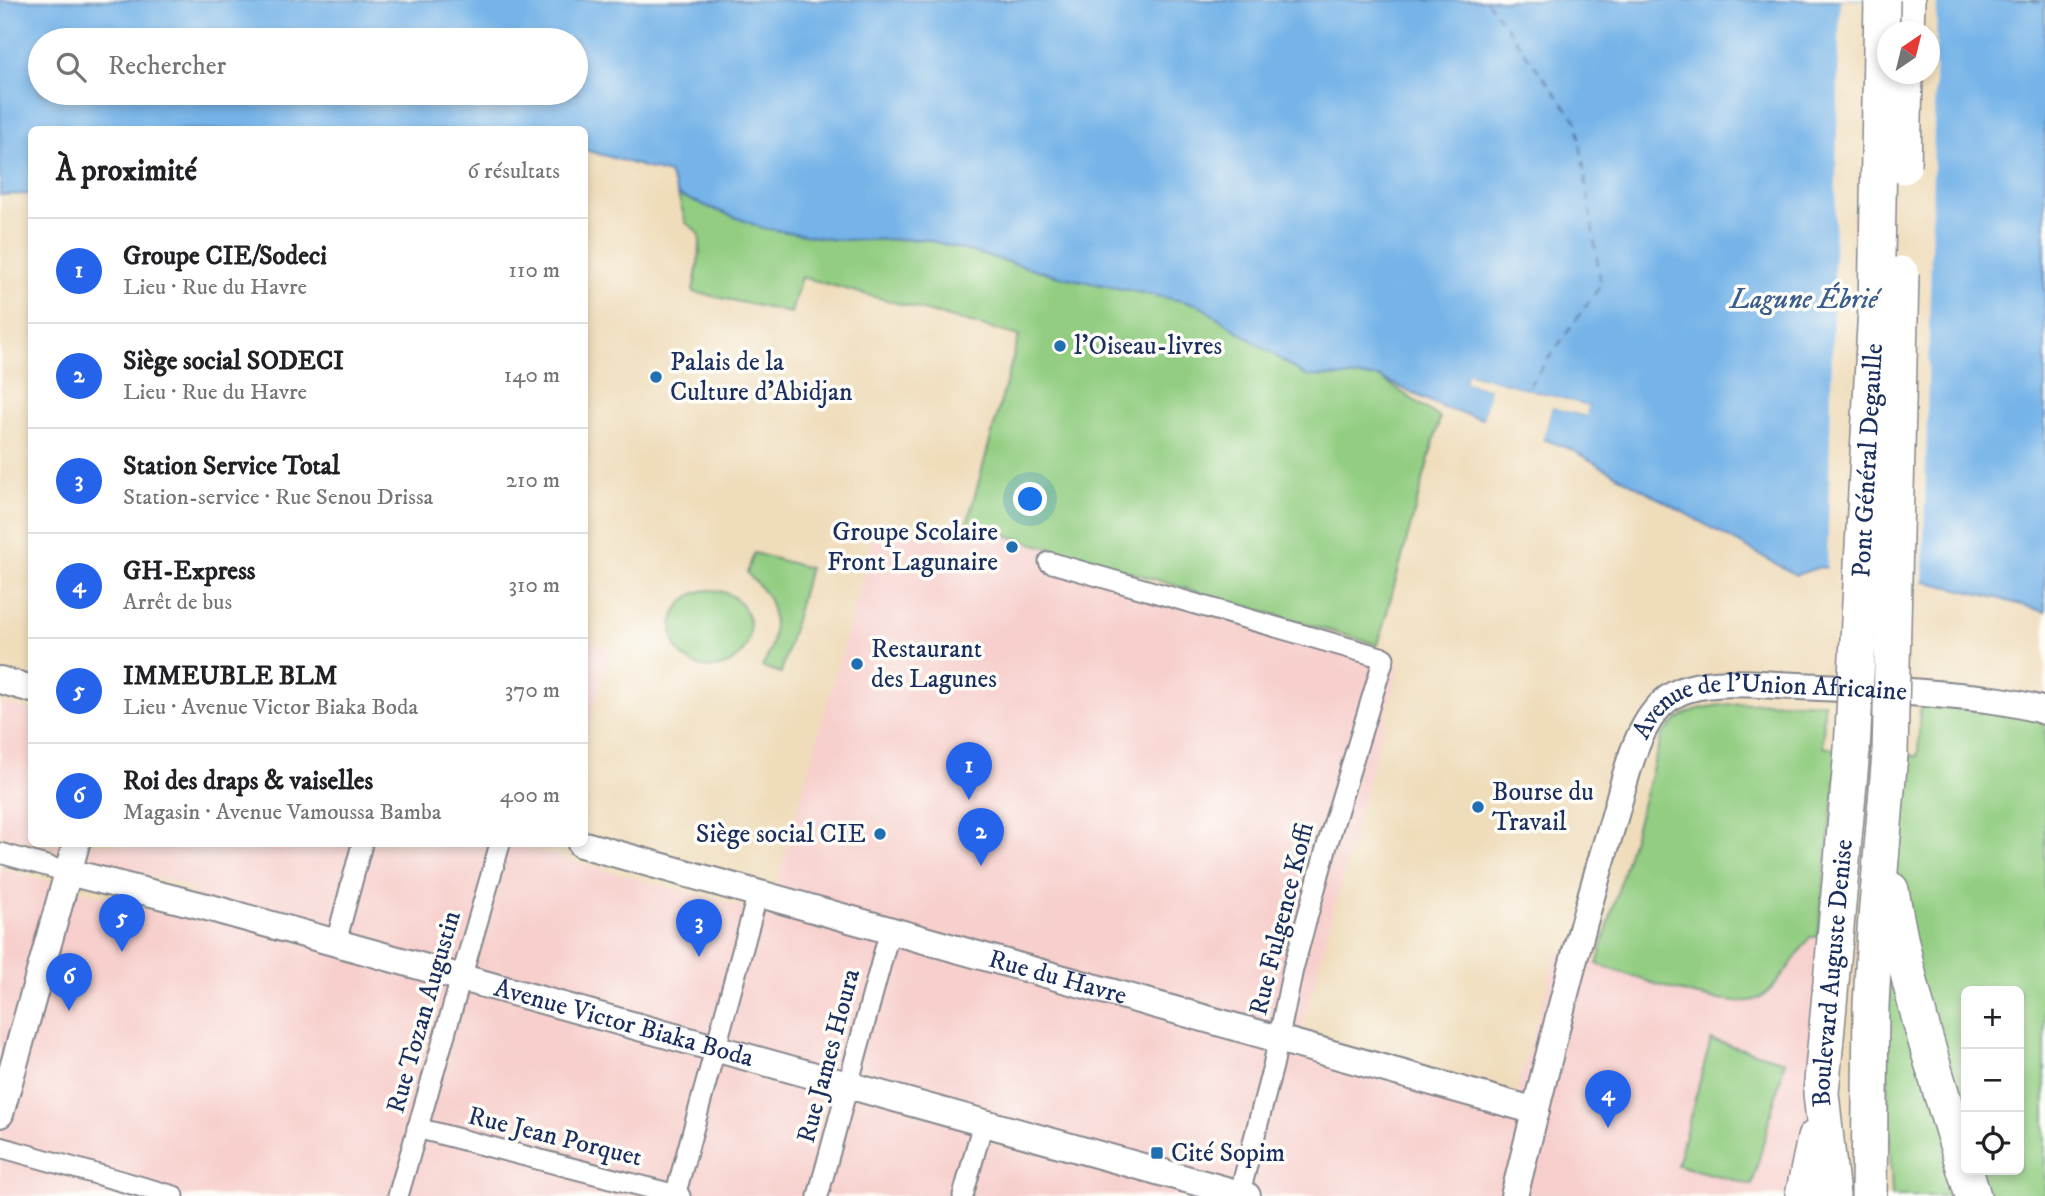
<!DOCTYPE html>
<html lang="fr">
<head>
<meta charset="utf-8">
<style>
	:root { --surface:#fff; --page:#f6f6f6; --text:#202124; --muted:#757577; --line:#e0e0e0; --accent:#2563eb }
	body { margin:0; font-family:"IM FELL DW Pica",serif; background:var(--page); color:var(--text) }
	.controls { position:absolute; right:21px; bottom:21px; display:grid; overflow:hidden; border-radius:10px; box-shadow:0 4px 10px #0003 }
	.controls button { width:63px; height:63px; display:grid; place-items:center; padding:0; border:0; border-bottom:2px solid var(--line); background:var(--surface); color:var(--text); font:35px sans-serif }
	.compass { position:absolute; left:1877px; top:21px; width:63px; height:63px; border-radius:50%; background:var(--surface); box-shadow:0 4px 10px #0003; rotate:35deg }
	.you { position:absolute; left:1031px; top:500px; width:24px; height:24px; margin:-18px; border:5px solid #fff; border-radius:50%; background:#1a73e8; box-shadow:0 0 0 10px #1a73e833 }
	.badge { display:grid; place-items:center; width:46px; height:46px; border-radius:50%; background:var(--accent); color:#fff; font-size:23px; font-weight:700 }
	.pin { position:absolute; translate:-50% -58px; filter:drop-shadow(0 2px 4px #0008) }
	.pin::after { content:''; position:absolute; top:37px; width:24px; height:21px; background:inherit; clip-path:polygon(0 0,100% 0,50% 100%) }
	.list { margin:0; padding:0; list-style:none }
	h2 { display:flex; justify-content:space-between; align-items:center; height:91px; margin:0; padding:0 28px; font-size:30px }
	h2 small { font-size:23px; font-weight:400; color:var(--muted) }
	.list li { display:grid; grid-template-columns:46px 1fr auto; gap:21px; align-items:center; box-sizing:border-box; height:105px; padding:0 28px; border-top:2px solid var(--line) }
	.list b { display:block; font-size:26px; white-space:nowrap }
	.list p { margin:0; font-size:23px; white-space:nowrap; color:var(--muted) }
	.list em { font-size:23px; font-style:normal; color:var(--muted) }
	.icon { flex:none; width:38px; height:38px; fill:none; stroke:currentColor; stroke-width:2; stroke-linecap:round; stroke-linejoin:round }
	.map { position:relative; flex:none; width:2045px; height:1196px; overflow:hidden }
	.search { position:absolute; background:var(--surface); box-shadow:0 4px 10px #0003; left:28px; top:28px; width:560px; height:77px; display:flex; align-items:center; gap:18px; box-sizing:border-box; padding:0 24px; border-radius:38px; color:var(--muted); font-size:26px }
	.panel { position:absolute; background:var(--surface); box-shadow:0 4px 10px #0003; left:28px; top:126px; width:560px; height:721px; border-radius:10px }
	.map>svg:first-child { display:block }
	.built { fill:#f7d0cd }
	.green { fill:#92cd81; stroke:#567e70; stroke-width:2; fill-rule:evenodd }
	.water { fill:#75b3e8; stroke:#4871a3; stroke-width:2; fill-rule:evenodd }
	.pier { fill:#efdcba; fill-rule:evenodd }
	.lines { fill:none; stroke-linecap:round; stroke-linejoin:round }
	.ferry { stroke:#3a5d8e; stroke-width:2; stroke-dasharray:9 7; stroke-linecap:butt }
	.street-casing { stroke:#85868c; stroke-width:23 }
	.secondary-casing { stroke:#85868c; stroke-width:30 }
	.highway-casing { stroke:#85868c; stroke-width:38 }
	.street { stroke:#fff; stroke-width:19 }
	.secondary { stroke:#fff; stroke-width:26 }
	.highway { stroke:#fff; stroke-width:35 }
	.highway-bridge-casing { stroke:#85868c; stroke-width:38; stroke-linecap:butt }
	.highway-bridge { stroke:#fff; stroke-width:35 }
	.poi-dot { fill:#1f6fb2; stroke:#fdfcf7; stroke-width:2.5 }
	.labels { text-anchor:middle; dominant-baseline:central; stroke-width:7; stroke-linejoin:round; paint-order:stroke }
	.poi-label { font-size:26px; fill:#1b2f5e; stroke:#fdfcf7; text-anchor:start }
	.street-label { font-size:26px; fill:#1b2f5e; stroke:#fdfcf7 }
	.water-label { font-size:28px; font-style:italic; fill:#3a5d8e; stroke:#fdfcf7 }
</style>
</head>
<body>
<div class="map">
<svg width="2045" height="1196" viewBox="0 0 2045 1196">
	<rect width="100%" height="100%" fill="#fdfcf7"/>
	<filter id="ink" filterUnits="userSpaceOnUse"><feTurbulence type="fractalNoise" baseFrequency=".0143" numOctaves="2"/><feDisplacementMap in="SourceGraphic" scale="14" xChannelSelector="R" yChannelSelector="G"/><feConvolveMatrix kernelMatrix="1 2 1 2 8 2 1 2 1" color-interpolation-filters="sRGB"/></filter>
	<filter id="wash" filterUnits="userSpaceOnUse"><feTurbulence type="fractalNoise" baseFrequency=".00686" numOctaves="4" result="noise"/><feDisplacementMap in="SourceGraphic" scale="28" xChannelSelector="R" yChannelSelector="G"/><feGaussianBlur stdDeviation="1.57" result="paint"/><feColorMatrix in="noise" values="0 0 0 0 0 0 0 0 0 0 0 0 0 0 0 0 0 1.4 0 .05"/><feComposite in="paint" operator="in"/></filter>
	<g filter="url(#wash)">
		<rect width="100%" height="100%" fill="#efdcba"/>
		<g class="built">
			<path d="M 879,519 L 962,542 L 967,524 L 1053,549 L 1048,567 L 1366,660 L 1400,663 L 1305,1017 L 1298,1055 L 1513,1115 L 1521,1076 L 1557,951 L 1705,998 L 1738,1003 L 1750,1002 L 1772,988 L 1810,937 L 1818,937 L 1812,1196 L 0,1196 L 0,868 L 185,919 L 193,888 L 0,835 L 0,702 L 31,711 L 32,844 L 511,844 L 768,914 Z"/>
			<path d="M 585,641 L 611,648 L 585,741 L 584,641 Z"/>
		</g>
		<g class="green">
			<path d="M 678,195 L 763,228 L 836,240 L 925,239 L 1063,277 L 1197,304 L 1306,376 L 1379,377 L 1440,418 L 1378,645 L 967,524 L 1019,336 L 801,277 L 791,313 L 693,292 C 695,278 703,247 699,235 C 696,229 691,226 686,223 Z"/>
			<path d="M 754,553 L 809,568 L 781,673 L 762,667 C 774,648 778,621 769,600 C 764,590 755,581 747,573 Z"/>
			<circle cx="711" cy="629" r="39"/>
			<path d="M 1824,702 L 1823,747 L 1839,749 L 1818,937 L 1810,937 C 1798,953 1779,985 1763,996 C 1735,1017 1631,975 1597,964 L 1662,735 C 1670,727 1677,718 1687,713 C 1719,699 1788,703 1824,702 Z"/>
			<path d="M 1920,704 L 2024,716 L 2045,724 L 2045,1196 L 1892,1196 L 1887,1068 L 1889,959 L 1893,861 L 1902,755 L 1918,756 ZM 1966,991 L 2019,991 L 2019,1170 L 1966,1170 Z"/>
			<path d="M 1711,1040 L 1785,1061 L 1752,1185 L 1677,1165 Z"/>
		</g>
		<path class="water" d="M 0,0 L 2045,0 L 2045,612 L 1997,598 L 1932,583 L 1820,567 L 1796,575 L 1570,449 L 1543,439 L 1552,406 L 1585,416 L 1588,406 L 1467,373 L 1465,382 L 1491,389 L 1483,419 L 1444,408 L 1379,377 L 1306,376 L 1197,304 L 1063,277 L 925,239 L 836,240 L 763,228 L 678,195 L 669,174 L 585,150 L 584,130 L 32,130 L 31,194 L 0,195 ZM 1888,32 L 1930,32 L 1930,74 L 1888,74 ZM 40,40 L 576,40 L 576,93 L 40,93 Z"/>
		<g class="pier">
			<path d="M 1840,0 L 1937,0 L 1923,585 L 1827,571 ZM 1888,32 L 1930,32 L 1930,74 L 1888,74 Z"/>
			<path d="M 1467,373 L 1588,406 L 1586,416 L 1552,407 L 1543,439 L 1539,438 L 1550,404 L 1583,411 L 1584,409 L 1470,377 L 1469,379 L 1494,388 L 1486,419 L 1483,419 L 1490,389 L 1465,382 Z"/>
		</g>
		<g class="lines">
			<g class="ferry">
				<path d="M 1486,0 L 1577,122 L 1601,285 L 1526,390"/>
				<path d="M 2031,0 L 2045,5"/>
			</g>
		</g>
	</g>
	<g filter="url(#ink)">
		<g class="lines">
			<g class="street-casing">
				<g id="street">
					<path d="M 1049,562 L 1384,658 L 1326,849 L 1293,969 L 1273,1066 L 1239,1196"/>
					<path d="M 0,853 L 68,872"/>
					<path d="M 336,942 L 362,844"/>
					<path d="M 417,1128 L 680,1196"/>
					<path d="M 0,1147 L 174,1196"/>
					<path d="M 398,1196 L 500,844"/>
					<path d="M 675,1196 L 758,893"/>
					<path d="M 818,1196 L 890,930"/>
					<path d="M 963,1196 L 983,1123"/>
				</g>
			</g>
			<g class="secondary-casing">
				<g id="secondary">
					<path d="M 0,680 L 32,689"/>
					<path id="s1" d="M 581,844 L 1536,1111"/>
					<path id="s2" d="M 68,872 L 207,907 L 1247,1196"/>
					<path d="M 0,1114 L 76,844"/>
					<path id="s3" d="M 1514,1196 C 1546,1071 1575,945 1613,822 C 1624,785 1634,728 1664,702 C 1669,697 1680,691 1687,689 C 1722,679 1762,685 1798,686 C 1844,688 1890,690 1935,694 C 1972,697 2009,700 2045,711"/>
				</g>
			</g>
			<g class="highway-casing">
				<g id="highway">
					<path d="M 1906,32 L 1907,0"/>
					<path d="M 1891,890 C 1908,994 1942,1095 1973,1196"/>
					<path d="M 1803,1196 L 1815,1138"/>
					<path id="s4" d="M 1832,1196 L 1821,1093 L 1852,750"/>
					<path d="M 1869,1196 L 1871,1006 L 1875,930 L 1890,754"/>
				</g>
			</g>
			<use href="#street" class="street"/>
			<use href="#secondary" class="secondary"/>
			<use href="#highway" class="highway"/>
			<g class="highway-bridge-casing">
				<g id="highway-bridge">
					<path d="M 1903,166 L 1905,74"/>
					<path id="s5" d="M 1852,750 L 1876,307 L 1882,0"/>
					<path d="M 1890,754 L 1901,274"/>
				</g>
			</g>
			<use href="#highway-bridge" class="highway-bridge"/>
		</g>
	</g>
	<g class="poi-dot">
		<circle cx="1060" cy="346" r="7"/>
		<circle cx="656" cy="377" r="7"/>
		<circle cx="1012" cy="547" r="7"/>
		<circle cx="857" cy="664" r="7"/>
		<circle cx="1478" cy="807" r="7"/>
		<circle cx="880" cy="834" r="7"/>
		<rect x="1150" y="1146" width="14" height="14" rx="3.5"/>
	</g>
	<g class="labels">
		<g class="poi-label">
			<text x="1074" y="346">l'Oiseau-livres</text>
			<text x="670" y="362">Palais de la<tspan x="670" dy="30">Culture d'Abidjan</tspan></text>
			<text x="998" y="532" text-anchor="end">Groupe Scolaire<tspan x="998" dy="30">Front Lagunaire</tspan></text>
			<text x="871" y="649">Restaurant<tspan x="871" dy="30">des Lagunes</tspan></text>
			<text x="1492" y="792">Bourse du<tspan x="1492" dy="30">Travail</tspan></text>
			<text x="866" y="834" text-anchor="end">Siège social CIE</text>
			<text x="1171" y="1153">Cité Sopim</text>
		</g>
		<g class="street-label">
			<text stroke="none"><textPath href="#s5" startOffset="290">Pont Général Degaulle</textPath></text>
			<text stroke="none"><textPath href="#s3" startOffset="621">Avenue de l'Union Africaine</textPath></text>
			<text transform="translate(1282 919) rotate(-76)">Rue Fulgence Koffi</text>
			<text stroke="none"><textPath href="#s4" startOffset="224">Boulevard Auguste Denise</textPath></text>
			<text stroke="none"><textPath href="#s1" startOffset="495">Rue du Havre</textPath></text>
			<text transform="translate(424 1012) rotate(-74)">Rue Tozan Augustin</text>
			<text stroke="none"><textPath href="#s2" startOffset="576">Avenue Victor Biaka Boda</textPath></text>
			<text transform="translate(829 1056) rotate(-75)">Rue James Houra</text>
			<text transform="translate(555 1137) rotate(14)">Rue Jean Porquet</text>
		</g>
		<g class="water-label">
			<text x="1804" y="299">Lagune Ébrié</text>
		</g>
	</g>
</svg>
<div class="controls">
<button>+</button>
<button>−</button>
<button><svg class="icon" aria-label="locate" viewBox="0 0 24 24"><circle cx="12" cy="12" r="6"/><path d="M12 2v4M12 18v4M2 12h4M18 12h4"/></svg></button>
</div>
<svg class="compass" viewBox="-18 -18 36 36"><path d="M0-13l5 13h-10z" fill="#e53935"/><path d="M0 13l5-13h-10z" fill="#757577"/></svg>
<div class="you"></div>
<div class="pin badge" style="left:969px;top:800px">1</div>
<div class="pin badge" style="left:981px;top:866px">2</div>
<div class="pin badge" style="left:699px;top:957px">3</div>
<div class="pin badge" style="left:1608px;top:1128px">4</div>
<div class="pin badge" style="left:122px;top:952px">5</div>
<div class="pin badge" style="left:69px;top:1011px">6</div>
<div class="search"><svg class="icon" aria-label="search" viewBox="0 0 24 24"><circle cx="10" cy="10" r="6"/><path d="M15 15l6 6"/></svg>Rechercher</div>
<section class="panel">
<h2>À proximité<small>6 résultats</small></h2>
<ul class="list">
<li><span class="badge">1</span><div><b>Groupe CIE/Sodeci</b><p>Lieu · Rue du Havre</p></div><em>110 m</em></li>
<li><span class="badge">2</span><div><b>Siège social SODECI</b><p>Lieu · Rue du Havre</p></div><em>140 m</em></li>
<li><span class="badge">3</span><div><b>Station Service Total</b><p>Station-service · Rue Senou Drissa</p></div><em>210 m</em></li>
<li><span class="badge">4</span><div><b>GH-Express</b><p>Arrêt de bus</p></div><em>310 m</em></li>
<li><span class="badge">5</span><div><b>IMMEUBLE BLM</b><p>Lieu · Avenue Victor Biaka Boda</p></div><em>370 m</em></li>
<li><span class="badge">6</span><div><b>Roi des draps &amp; vaiselles</b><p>Magasin · Avenue Vamoussa Bamba</p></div><em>400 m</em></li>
</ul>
</section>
</div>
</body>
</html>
